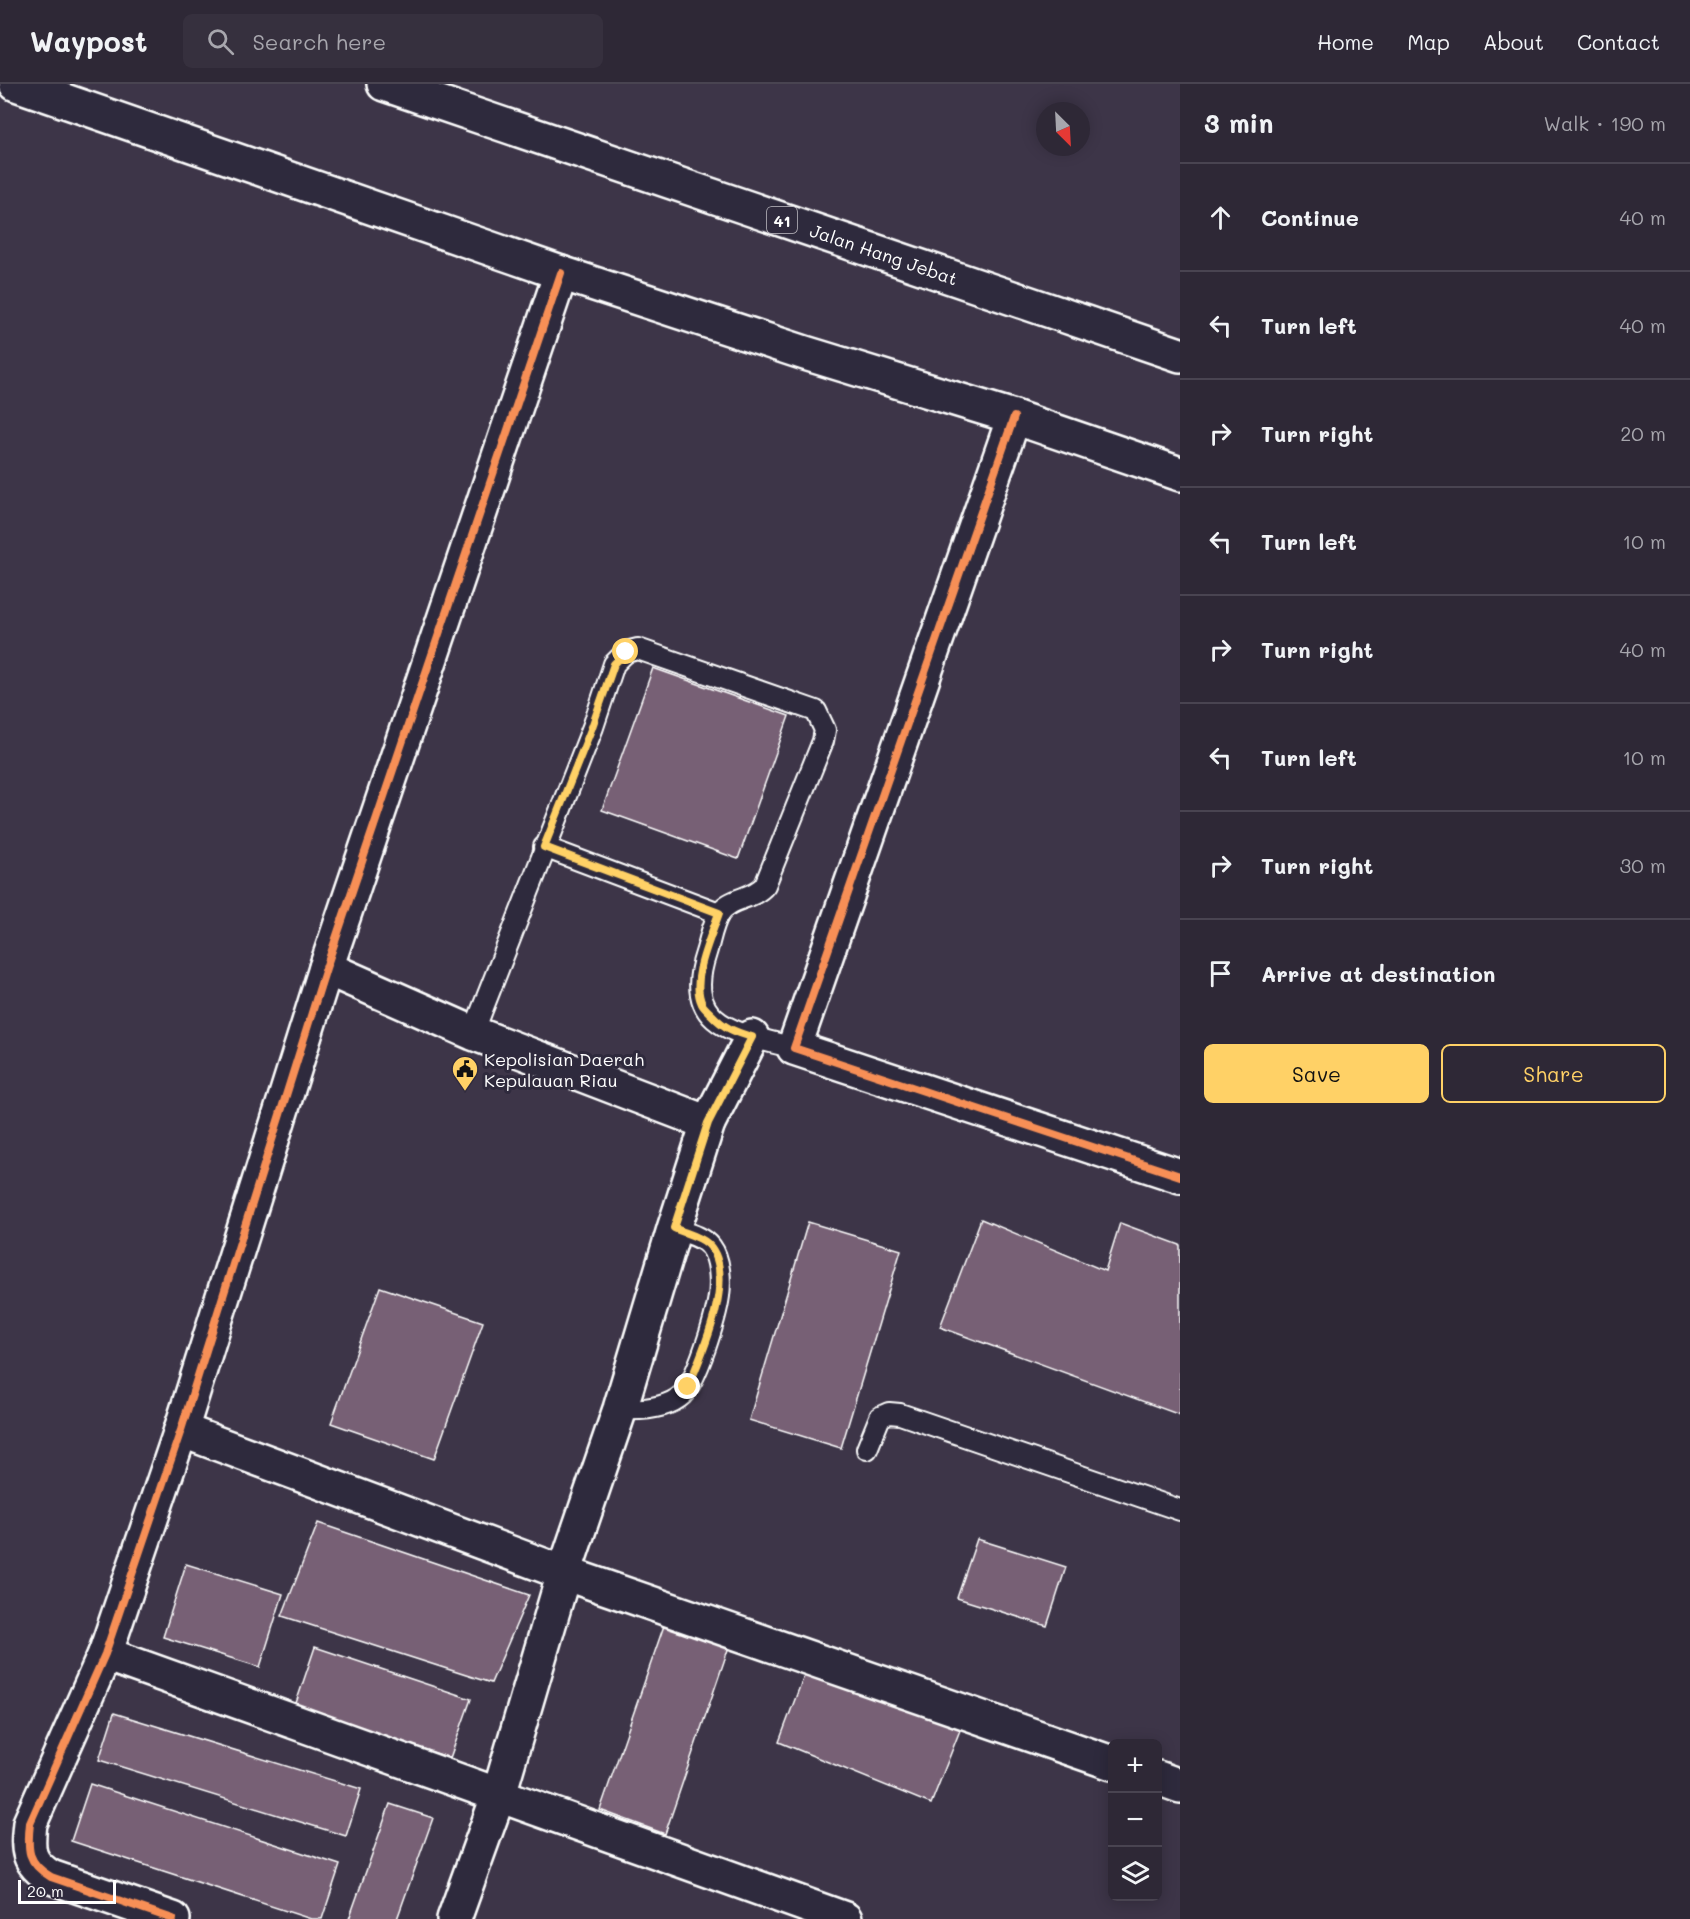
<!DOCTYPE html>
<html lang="en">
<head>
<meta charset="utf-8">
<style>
	:root { --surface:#2e2836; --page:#36303e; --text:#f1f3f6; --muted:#a7a6ad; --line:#494451; --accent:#ffd166 }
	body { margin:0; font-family:Mali,sans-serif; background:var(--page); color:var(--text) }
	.controls { position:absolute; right:18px; bottom:18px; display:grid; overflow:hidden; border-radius:9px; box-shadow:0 3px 15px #0003 }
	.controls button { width:54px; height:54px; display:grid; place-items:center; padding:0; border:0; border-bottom:2px solid var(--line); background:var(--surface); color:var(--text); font:30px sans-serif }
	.compass { position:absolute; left:1036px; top:18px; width:54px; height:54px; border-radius:50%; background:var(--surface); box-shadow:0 3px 15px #0003; rotate:156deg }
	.scale { position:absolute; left:18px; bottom:15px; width:98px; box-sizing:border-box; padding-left:6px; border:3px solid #fff; border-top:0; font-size:16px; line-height:21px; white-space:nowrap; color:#fff; -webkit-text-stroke:4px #2f2a3d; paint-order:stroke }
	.stop { position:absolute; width:18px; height:18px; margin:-14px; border:4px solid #ffd166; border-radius:50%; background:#fff }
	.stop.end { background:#ffd166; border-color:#fff; box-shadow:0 2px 6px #0008 }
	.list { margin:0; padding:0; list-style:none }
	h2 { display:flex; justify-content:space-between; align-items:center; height:78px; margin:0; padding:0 24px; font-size:26px }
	h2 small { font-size:20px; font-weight:400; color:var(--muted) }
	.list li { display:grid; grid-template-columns:39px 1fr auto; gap:18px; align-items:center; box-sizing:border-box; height:108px; padding:0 24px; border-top:2px solid var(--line) }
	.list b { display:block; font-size:22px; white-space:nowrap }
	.list em { font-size:20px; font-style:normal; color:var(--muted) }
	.actions { display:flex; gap:12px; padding:18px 24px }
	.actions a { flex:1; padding:14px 0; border:2px solid var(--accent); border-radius:9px; text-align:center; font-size:21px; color:var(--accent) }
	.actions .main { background:var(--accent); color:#111 }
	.icon { flex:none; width:33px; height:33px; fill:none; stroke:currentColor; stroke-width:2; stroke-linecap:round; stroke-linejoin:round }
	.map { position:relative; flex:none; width:1180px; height:1835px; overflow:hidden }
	header { display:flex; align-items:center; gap:36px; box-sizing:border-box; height:84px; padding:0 30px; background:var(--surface); border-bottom:2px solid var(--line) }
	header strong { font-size:28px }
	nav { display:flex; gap:33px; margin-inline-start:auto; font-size:21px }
	.search { width:420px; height:54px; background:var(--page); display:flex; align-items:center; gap:15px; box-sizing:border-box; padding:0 21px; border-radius:9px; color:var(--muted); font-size:22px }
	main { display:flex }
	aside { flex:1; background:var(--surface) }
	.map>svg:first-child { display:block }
	.building { fill:#776074; stroke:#fff; stroke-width:1.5 }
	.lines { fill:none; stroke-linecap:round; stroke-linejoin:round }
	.service-casing { stroke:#fff; stroke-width:24 }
	.minor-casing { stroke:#fff; stroke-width:38 }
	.trunk-casing { stroke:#fff; stroke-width:38 }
	.service { stroke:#2f2a3d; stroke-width:20 }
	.minor { stroke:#2f2a3d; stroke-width:33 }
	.trunk { stroke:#2f2a3d; stroke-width:33 }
	.cycleway-casing { stroke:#2f2a3d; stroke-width:11 }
	.cycleway { stroke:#f78f57; stroke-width:8 }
	.route { stroke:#ffd166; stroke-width:8 }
	.labels { text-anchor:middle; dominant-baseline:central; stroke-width:6; stroke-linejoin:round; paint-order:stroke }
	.shield { fill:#2f2a3d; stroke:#c1bfc5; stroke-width:1.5 }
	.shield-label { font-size:16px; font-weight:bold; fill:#fff }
	.street-label { font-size:18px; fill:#fff; stroke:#2f2a3d }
	.poi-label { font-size:18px; fill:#fff; stroke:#2f2a3d; text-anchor:start }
</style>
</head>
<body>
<header>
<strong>Waypost</strong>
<div class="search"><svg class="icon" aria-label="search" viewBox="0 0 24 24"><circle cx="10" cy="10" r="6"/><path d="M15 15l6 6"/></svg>Search here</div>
<nav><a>Home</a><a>Map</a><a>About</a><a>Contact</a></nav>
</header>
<main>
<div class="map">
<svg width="1180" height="1835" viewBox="0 0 1180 1835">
	<rect width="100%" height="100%" fill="#3d3548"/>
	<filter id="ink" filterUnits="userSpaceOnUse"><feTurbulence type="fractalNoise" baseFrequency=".0167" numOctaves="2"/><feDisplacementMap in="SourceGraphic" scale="12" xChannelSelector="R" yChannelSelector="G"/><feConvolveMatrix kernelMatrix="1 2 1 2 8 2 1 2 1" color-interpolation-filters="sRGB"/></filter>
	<g filter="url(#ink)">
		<g class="building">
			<path d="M 653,584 L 789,632 L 738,775 L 602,726 Z"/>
			<path d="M 981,1135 L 1105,1187 L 1120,1139 L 1180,1161 L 1180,1331 L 940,1243 Z"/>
			<path d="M 808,1138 L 901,1166 L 841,1364 L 749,1336 Z"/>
			<path d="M 380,1203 L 483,1238 L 434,1375 L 331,1339 Z"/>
			<path d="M 318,1439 L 529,1511 L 491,1599 L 282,1532 Z"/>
			<path d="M 977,1455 L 1066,1483 L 1047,1542 L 957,1514 Z"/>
			<path d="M 186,1480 L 283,1510 L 260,1583 L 163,1553 Z"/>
			<path d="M 668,1530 L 732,1554 L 665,1750 L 600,1726 Z"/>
			<path d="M 315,1563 L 471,1615 L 450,1674 L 295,1622 Z"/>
			<path d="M 806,1586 L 962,1641 L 931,1720 L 779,1658 Z"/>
			<path d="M 114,1629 L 361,1705 L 346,1752 L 99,1676 Z"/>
			<path d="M 90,1700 L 340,1781 L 322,1835 L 311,1835 L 71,1757 Z"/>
			<path d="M 390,1720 L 433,1734 L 397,1835 L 349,1835 Z"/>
		</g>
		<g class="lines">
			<g class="service-casing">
				<g id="service">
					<path d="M 544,763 L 719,829"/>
					<path d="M 473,949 L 593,643 L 614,580 L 626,568 L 638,565 L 816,627 L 825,646 L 823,657 L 765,801 C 753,816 729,813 719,830 C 712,841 710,857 706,869 C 681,944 739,949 794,964"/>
					<path d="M 620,1325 C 639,1326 667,1325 682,1311 C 697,1296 716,1234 719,1212 C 721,1197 720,1175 711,1163 C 703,1152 686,1149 674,1145"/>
					<path d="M 867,1365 L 880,1333 L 889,1329 L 900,1330 L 1180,1426"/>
				</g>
			</g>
			<g class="minor-casing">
				<g id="minor">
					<path d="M 1014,333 L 794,964 L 1180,1092"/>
					<path d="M 326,884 L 473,949 L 708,1039"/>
					<path d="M 181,1346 L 564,1489 L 1112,1679"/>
					<path d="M 105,1570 L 845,1835"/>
					<path d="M 1158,1694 L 1180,1702"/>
					<path d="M 173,1835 L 51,1793 C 27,1779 27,1766 30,1739 L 105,1570 L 181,1346 L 326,884 L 561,189"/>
					<path d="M 454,1835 L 499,1710 L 564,1489 L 620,1325 L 674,1145 L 708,1039 L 752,953"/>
				</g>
			</g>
			<g class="trunk-casing">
				<g id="trunk">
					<path d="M 16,0 L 561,189 L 805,269 L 1014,333 L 1180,390"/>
					<path id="s1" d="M 384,0 L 1180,271"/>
				</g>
			</g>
			<use href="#service" class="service"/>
			<use href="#minor" class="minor"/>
			<use href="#trunk" class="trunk"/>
			<g class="cycleway-casing">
				<g id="cycleway">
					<path d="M 1014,333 L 794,964 L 1180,1092"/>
					<path d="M 173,1835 L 51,1793 C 27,1779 27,1766 30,1739 L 105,1570 L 181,1346 L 326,884 L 561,189"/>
				</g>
			</g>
			<use href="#cycleway" class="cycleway"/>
		</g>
	</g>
	<g class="lines" filter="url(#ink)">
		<path class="route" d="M 626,568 L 614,580 L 592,643 L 544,763 L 719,829 C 711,853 690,896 702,920 C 704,924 709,928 712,931 C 724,944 735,948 752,953 L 708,1039 L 674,1144 C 684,1149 700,1152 708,1160 C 738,1190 702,1270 688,1303"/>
	</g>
	<defs>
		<g id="civic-pin" transform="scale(1.35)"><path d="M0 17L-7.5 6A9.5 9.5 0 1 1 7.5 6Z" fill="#ffd166" stroke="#2f2a3d"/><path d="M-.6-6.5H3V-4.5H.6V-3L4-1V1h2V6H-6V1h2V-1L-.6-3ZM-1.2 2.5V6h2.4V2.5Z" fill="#111"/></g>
	</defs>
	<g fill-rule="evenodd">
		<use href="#civic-pin" x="465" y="985"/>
	</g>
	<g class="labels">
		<rect class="shield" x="767" y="123" width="30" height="26" rx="4.5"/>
		<g class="shield-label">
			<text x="782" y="136">41</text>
		</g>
		<g class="street-label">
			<text stroke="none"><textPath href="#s1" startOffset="528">Jalan Hang Jebat</textPath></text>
		</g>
		<g class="poi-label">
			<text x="484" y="975">Kepolisian Daerah<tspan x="484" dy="21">Kepulauan Riau</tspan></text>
		</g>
	</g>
</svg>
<div class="controls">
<button>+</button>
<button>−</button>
<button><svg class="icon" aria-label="layers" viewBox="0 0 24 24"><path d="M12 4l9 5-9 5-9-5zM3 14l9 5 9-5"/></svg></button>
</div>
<svg class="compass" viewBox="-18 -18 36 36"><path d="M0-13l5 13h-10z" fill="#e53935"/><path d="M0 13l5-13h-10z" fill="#a7a6ad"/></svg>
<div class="scale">20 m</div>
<div class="stop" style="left:626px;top:568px"></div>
<div class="stop end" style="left:688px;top:1303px"></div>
</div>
<aside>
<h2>3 min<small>Walk · 190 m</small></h2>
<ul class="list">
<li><svg class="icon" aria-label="ahead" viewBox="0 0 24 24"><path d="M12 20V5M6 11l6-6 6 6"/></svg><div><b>Continue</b></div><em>40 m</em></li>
<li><svg class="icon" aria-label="left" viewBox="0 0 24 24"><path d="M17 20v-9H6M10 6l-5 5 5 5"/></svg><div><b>Turn left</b></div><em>40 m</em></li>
<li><svg class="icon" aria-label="right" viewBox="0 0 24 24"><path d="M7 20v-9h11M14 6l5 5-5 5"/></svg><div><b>Turn right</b></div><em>20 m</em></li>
<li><svg class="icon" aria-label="left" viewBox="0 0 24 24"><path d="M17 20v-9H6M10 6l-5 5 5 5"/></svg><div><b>Turn left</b></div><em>10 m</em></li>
<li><svg class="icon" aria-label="right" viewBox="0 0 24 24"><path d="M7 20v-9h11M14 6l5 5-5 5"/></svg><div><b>Turn right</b></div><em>40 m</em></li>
<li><svg class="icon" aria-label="left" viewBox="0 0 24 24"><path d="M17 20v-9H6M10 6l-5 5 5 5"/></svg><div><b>Turn left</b></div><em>10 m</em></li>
<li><svg class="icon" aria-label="right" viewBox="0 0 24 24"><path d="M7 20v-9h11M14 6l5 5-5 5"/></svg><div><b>Turn right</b></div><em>30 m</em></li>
<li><svg class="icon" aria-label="arrive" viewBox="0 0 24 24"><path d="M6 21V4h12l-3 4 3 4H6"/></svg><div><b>Arrive at destination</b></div></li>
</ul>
<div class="actions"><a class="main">Save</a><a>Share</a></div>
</aside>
</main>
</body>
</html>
